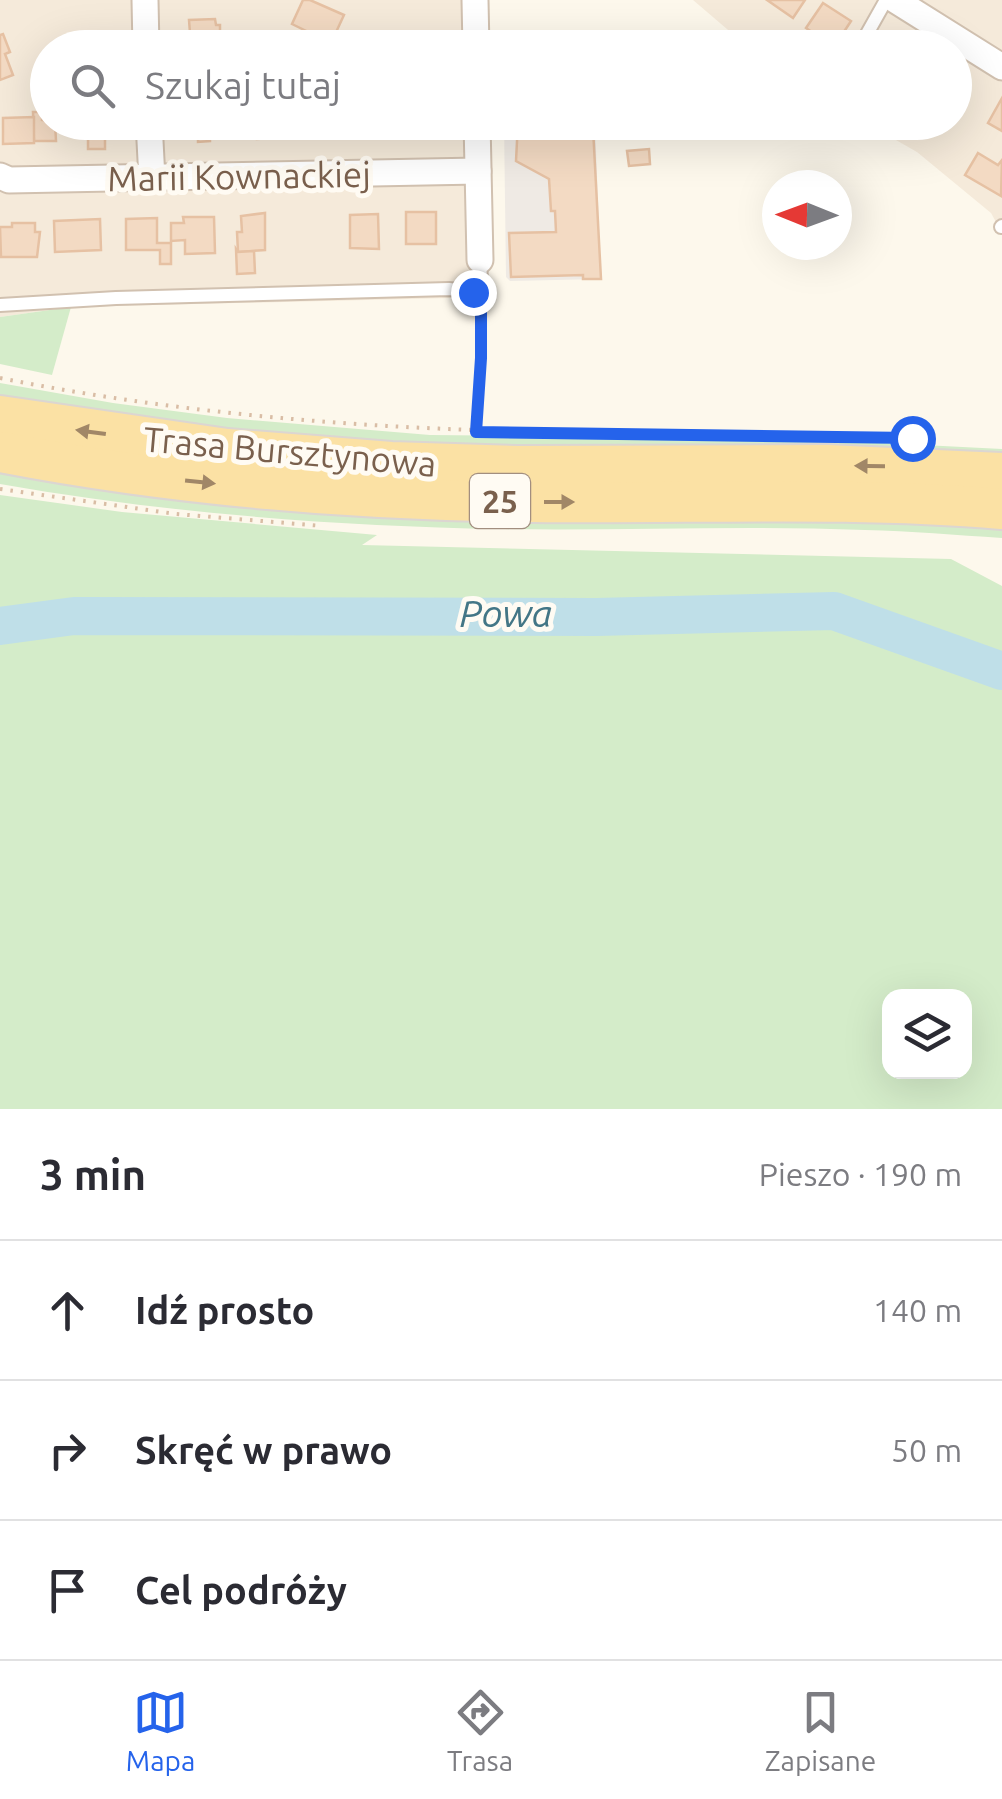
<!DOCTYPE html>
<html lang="pl">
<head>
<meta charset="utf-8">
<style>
	:root { --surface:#fff; --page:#f7f7f7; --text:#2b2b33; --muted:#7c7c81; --line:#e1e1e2; --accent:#2563eb }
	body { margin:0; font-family:Ubuntu,sans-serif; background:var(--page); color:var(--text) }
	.controls { position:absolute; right:30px; bottom:30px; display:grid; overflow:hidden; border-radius:20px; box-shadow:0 10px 40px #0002 }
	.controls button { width:90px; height:90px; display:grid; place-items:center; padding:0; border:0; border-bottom:2px solid var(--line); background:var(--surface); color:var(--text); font:50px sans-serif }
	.compass { position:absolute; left:762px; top:170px; width:90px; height:90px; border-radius:50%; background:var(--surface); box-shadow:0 10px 40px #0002; rotate:271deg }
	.stop { position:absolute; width:30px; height:30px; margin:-22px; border:8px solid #2563eb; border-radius:50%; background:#fff }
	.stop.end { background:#2563eb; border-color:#fff; box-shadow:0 2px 10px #0008 }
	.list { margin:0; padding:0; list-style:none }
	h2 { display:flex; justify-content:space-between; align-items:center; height:130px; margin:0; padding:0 40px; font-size:42px }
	h2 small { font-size:32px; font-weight:400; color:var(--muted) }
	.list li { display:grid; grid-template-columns:65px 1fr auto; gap:30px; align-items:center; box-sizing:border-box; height:140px; padding:0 40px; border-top:2px solid var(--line) }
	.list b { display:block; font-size:38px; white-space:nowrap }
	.list em { font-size:32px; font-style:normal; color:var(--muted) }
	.icon { flex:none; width:55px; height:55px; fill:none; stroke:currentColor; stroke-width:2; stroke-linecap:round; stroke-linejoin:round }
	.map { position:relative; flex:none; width:1002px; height:1109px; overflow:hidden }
	.search { position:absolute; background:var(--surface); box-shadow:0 10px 40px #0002; left:30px; right:30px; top:30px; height:110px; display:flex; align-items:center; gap:25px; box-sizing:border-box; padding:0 35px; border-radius:55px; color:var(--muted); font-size:38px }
	.sheet { height:550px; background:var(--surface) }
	nav { display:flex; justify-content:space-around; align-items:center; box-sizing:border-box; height:140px; border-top:2px solid var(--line); background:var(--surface); font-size:28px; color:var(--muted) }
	nav a { display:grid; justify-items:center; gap:5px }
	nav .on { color:var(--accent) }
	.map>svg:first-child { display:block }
	.residential { fill:#f5eada }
	.industrial { fill:#efeae4 }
	.green { fill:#d4ecc9; fill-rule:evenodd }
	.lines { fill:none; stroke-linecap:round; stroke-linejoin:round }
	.river { stroke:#bfdfe8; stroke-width:38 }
	.building { fill:#f3dac3; stroke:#e6c1a3; stroke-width:2.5 }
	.lane-casing { stroke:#d1c1b0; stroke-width:16 }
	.street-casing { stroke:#d1c1b0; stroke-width:29 }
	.primary-casing { stroke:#dcd6d1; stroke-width:44 }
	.path { stroke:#d9bda5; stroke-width:4; stroke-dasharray:2.5 8; stroke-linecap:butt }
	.lane { stroke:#fff; stroke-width:12 }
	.street { stroke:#fff; stroke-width:25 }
	.primary { stroke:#fbe1a4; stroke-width:40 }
	.oneway { fill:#a18767 }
	.route { stroke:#2563eb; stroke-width:12 }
	.labels { text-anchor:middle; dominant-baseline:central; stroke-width:10; stroke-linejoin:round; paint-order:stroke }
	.shield { fill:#fffbf3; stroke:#a28e7f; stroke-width:2.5 }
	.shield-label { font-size:32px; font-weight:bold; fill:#7a604d }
	.street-label { font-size:35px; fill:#7a604d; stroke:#fffbf3 }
	.water-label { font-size:38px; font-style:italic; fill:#437686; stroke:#fffbf3 }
</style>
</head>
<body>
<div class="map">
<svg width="1002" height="1109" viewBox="0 0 1002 1109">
	<rect width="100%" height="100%" fill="#fdf8ec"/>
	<g class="residential">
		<path d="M 0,0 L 467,0 L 468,47 L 48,48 L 48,122 L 470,123 L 473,278 L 463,294 L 449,298 L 71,307 L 0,317 Z"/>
		<path d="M 693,0 L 1002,0 L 1002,233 L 991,213 L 917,152 L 866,123 L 954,122 L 954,48 L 748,47 Z"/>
	</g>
	<path class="industrial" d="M 504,123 L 595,123 L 601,279 L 510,281 L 506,277 Z"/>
	<g class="green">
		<path d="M 71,307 L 52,375 L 0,364 L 0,317 Z"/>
		<path d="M 0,383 L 113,403 L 227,418 L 430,435 L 785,438 L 1002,449 L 1002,456 L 430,446 L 226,432 L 0,398 Z"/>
		<path d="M 0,469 L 1002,526 L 1002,538 C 956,535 911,531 865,530 C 744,525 622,531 500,529 C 332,526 165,513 0,484 Z"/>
		<path d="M 0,495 L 122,512 L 377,535 L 362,545 L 951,559 L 1002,586 L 1002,1109 L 0,1109 ZM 890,996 L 964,996 L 964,1072 L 890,1072 Z"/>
	</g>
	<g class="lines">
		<path class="river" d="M 0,626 L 74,616 L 596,617 L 834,611 L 1002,671"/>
	</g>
	<g class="building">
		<path d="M 303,0 L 310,0 L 344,15 L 331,43 L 292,24 Z"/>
		<path d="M 767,0 L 805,0 L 793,18 Z"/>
		<path d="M 823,3 L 851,21 L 834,47 L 806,28 Z"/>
		<path d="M 215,19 L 216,25 L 220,25 L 220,48 L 184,46 L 183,33 L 190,33 L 189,20 Z"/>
		<path d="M 3,34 L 10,52 L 5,54 L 13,75 L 0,80 L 0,35 Z"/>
		<rect x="374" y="39" width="36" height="9"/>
		<path d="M 960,70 L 968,75 L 954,97 L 954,79 Z"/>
		<path d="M 1002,98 L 1002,131 L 988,123 Z"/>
		<path d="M 33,112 L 42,112 L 42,120 L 55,122 L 56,141 L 34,141 Z"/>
		<path d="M 34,117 L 34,143 L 3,144 L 3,118 Z"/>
		<path d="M 187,122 L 221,122 L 221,132 L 210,133 L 210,141 L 198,142 L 198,133 L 187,134 Z"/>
		<path d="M 241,122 L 275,122 L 275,138 L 257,139 L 257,124 Z"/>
		<path d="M 305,122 L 337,122 L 337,137 L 306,137 Z"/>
		<path d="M 393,122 L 431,122 L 432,135 L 403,136 L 403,127 L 393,128 Z"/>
		<path d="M 518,122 L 580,122 L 593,128 L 601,279 L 583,279 L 583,275 L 511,277 L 509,233 L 556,232 L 555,211 L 551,211 L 549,179 L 516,161 Z"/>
		<rect x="88" y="132" width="17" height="17"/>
		<path d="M 649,149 L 650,164 L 629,166 L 627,151 Z"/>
		<path d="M 978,153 L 998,165 L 1002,160 L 1001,196 L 965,175 Z"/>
		<rect x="406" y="212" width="30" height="32"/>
		<path d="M 265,213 L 265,250 L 238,252 L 237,232 L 242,232 L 241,216 Z"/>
		<path d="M 378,214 L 379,249 L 350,248 L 350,215 Z"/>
		<path d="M 183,217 L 214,217 L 215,253 L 185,254 L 185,240 L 171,241 L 171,223 L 184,223 Z"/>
		<path d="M 157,218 L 157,243 L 171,243 L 171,264 L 160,264 L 160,250 L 126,250 L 126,219 Z"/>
		<path d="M 100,219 L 101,250 L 55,252 L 54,221 Z"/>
		<path d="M 12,223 L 35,223 L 35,232 L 40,232 L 37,257 L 1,257 L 0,227 L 12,227 Z"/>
		<path d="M 236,249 L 238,252 L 254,251 L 255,273 L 237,274 Z"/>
	</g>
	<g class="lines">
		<g class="lane-casing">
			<g id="lane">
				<path d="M 859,48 L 886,0"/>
				<path d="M 1001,227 L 1002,226"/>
				<path d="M 0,305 L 116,298 L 449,289 L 473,292 L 481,281 L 480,260"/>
			</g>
		</g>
		<g class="street-casing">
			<g id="street">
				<path d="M 145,0 L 146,48"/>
				<path d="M 475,0 L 476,48"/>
				<path d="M 895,0 L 1002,67"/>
				<path d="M 149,122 L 152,179"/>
				<path d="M 477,122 L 480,260"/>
				<path d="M 0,176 L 9,180 L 478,171"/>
			</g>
		</g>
		<g class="primary-casing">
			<g id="primary">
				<path d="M 0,416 L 227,449 L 391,462 L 517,466 L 827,465 L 1002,473"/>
				<path d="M 0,452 C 176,486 355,500 534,502 C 690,504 846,496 1002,509"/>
			</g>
		</g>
		<g class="path">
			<path d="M 0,378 C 206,419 413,432 623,433"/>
			<path d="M 477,431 L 481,306"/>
			<path d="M 0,489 L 176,514 L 323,526"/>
		</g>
		<use href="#lane" class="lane"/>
		<use href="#street" class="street"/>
		<use href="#primary" class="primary"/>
	</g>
	<defs><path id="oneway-solid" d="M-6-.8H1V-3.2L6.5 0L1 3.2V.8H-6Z" transform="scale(2.5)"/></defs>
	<g class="oneway">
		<use href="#oneway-solid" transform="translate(91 432) rotate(-172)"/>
		<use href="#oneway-solid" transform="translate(870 466) rotate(-179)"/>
		<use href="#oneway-solid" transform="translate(200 482) rotate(6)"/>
		<use href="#oneway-solid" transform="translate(559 502)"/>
	</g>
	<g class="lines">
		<path class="route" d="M 473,292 L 481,281 L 481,358 L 476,432 L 912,438"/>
	</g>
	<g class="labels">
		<rect class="shield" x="470" y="474" width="60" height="54" rx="8"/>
		<g class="shield-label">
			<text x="500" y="501">25</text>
		</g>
		<g class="street-label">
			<text transform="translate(239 176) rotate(-1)">Marii Kownackiej</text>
			<text transform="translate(290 451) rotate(5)">Trasa Bursztynowa</text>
		</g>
		<g class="water-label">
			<text x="506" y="613">Powa</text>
		</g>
	</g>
</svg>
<div class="controls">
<button><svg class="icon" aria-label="layers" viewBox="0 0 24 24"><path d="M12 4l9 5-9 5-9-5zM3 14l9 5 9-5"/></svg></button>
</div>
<svg class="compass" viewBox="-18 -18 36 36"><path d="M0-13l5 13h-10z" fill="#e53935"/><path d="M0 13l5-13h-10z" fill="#7c7c81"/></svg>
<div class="stop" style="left:912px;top:438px"></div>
<div class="stop end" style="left:473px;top:292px"></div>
<div class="search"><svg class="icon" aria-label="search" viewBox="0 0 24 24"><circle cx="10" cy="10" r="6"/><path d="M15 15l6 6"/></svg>Szukaj tutaj</div>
</div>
<section class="sheet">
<h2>3 min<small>Pieszo · 190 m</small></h2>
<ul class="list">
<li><svg class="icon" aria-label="ahead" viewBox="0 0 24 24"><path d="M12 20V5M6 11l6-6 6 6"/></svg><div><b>Idź prosto</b></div><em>140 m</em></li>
<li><svg class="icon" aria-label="right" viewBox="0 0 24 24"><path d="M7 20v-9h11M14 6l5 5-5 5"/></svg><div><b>Skręć w prawo</b></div><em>50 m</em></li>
<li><svg class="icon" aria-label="arrive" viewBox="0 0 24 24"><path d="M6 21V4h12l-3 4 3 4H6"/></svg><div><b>Cel podróży</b></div></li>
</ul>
</section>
<nav>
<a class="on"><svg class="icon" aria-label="map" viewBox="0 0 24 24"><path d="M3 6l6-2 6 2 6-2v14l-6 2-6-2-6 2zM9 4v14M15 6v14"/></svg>Mapa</a>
<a><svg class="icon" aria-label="directions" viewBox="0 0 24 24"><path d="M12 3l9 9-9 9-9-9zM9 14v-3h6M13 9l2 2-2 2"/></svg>Trasa</a>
<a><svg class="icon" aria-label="saved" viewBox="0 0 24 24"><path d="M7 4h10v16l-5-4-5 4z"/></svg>Zapisane</a>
</nav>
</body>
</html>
